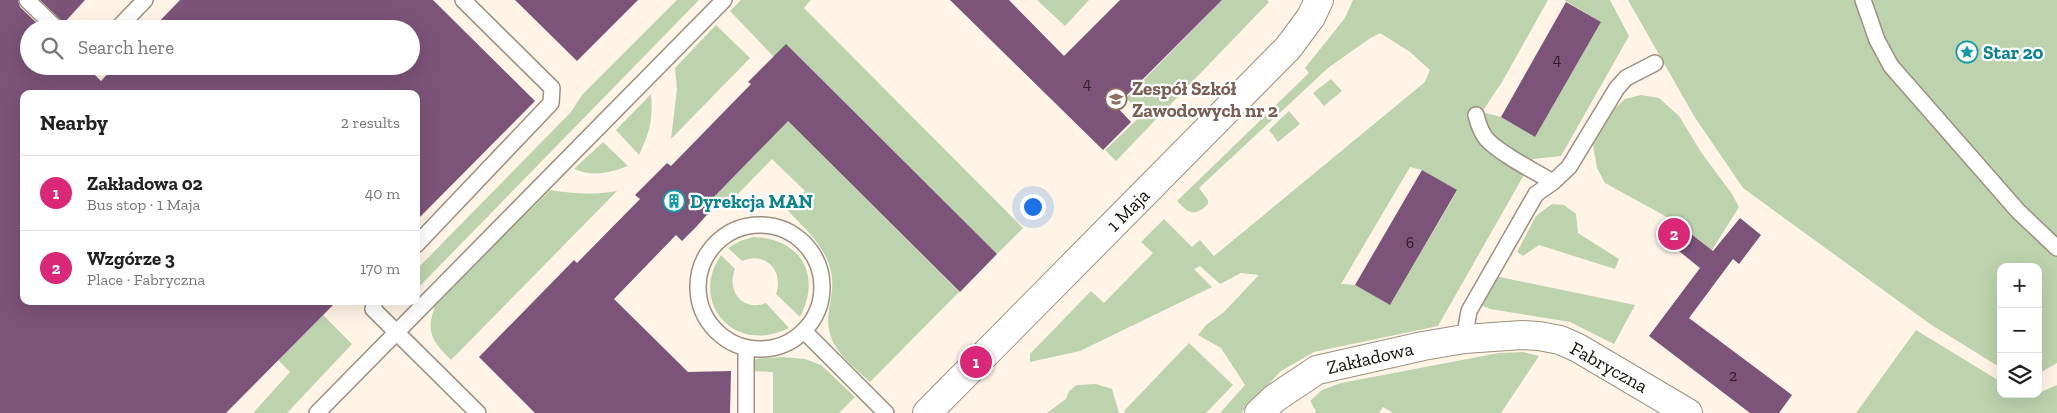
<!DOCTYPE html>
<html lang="en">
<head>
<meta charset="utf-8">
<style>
	:root { --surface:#fff; --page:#f2f2f2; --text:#222; --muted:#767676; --line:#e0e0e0; --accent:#db2777 }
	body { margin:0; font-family:"Zilla Slab",serif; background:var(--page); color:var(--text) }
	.controls { position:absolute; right:15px; bottom:15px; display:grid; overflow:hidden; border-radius:10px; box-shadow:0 5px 20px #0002 }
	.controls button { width:45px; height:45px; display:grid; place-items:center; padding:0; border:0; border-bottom:1px solid var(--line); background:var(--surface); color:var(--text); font:25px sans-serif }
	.you { position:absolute; left:1032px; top:206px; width:18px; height:18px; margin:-12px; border:4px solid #fff; border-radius:50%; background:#1a73e8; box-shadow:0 0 0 8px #1a73e833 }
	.badge { display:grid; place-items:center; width:32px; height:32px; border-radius:50%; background:var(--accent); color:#fff; font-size:16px; font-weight:700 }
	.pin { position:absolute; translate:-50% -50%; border:2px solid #fff; box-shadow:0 1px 5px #0006 }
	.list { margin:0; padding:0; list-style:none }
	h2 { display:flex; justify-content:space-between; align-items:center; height:65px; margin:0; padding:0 20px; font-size:21px }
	h2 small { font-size:16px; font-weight:400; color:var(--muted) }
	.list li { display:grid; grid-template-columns:32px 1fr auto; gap:15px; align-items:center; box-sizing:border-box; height:75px; padding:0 20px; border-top:1px solid var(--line) }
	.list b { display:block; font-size:19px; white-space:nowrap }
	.list p { margin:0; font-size:16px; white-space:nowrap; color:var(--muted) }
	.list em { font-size:16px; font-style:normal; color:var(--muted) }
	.icon { flex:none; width:28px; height:28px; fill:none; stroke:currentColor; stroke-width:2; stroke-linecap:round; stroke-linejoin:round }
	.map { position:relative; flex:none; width:2057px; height:413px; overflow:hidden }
	.search { position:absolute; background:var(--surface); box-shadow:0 5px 20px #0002; left:20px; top:20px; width:400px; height:55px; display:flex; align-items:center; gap:12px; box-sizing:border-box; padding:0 18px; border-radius:28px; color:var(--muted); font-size:19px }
	.panel { position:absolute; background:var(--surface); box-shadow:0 5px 20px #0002; left:20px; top:90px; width:400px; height:215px; border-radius:10px }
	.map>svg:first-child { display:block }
	.green { fill:#bcd3ad; fill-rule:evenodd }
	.building { fill:#7c5379 }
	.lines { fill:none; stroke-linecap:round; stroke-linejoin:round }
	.lane-casing { stroke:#9d9080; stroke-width:18 }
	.street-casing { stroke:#9d9080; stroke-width:30 }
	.secondary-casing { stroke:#9d9080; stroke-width:30 }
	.lane { stroke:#fff; stroke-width:15 }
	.street { stroke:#fff; stroke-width:28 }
	.secondary { stroke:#fff; stroke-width:28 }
	.labels { text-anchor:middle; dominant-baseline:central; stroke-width:4.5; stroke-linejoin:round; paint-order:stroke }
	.number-label { font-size:16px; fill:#2d1f25 }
	.culture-label { font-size:19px; font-weight:bold; fill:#0d838f; stroke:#fff; text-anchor:start }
	.education-label { font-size:19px; font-weight:bold; fill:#785e54; stroke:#fff; text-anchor:start }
	.street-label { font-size:19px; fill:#130e09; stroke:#fff }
</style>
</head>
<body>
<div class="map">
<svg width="2057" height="413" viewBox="0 0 2057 413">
	<rect width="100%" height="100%" fill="#fff4e6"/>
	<g class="green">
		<path d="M 677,0 L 699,0 L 416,290 L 416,270 L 571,112 L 582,95 Z"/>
		<path d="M 741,0 L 811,0 L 804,8 L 1023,228 L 997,254 L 774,57 L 730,11 Z"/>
		<path d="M 1037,0 L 1089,0 L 1065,26 Z"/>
		<path d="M 1222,0 L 1267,0 L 1269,2 L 1116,161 L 1105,150 L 1142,115 L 1126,98 Z"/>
		<path d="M 1353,0 L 1548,0 L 1502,82 L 1482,112 L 1501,117 L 1535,137 L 1601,22 L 1564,0 L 1610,0 L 1629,36 L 1561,156 L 1533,159 L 1438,326 L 1314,352 L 1281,371 L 1241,413 L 1220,413 L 1245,385 L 1221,348 L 1198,335 L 1206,325 L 1224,312 L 1259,275 L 1241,273 L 1220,284 L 1200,266 L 1194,269 L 1212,287 L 1080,351 L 1030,362 L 1030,354 L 1091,291 L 1104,303 L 1153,253 L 1141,242 L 1164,219 L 1192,247 L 1200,240 L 1214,256 L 1425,82 L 1430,70 L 1410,52 L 1380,33 L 1369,39 L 1328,68 L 1199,188 L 1208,200 L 1208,204 C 1195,217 1189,214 1177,201 L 1309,73 L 1305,68 L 1345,18 ZM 1410,167 L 1422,170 L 1457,191 L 1390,305 L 1355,285 L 1341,284 Z"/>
		<path d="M 1628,0 L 2057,0 L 2057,363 L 2038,374 L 2038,267 L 2001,267 L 2001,368 L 1930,324 L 1743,188 L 1694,116 Z"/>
		<path d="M 716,25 L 750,58 L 671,139 L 677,89 L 675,68 Z"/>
		<path d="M 1331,79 L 1342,91 L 1324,106 L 1313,93 Z"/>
		<path d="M 651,94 C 653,121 650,131 639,155 L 616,130 Z"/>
		<path d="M 1641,95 L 1659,98 L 1679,116 L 1701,152 L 1732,194 L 1739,207 L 1712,250 L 1676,222 L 1605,183 L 1597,168 L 1593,145 L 1609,114 L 1625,99 Z"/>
		<path d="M 775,108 L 959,292 L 870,382 C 847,360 823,345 829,310 C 831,297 834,285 831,272 C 826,246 804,228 787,210 L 805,191 L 772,159 L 734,198 L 713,208 L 708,203 Z"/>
		<path d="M 1289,111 L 1300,124 L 1278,142 L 1269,130 Z"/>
		<path d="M 603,142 L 628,166 C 609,173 594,177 574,169 Z"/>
		<path d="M 550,190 C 574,194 594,195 617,191 L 451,360 C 430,339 425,331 437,301 Z"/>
		<path d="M 1552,204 L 1564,205 L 1576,214 L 1578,233 L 1619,259 L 1615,269 L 1539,245 L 1523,256 L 1517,252 L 1536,216 Z"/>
		<path d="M 753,237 C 801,238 822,275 800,317 L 776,294 C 784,271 766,251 742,261 L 728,248 L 740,241 Z"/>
		<path d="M 721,255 L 735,269 C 726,291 743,312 766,303 L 789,328 C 736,355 688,304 721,255 Z"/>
		<path d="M 1490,275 L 1635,305 L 1614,344 L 1570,322 L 1490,309 L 1474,302 Z"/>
		<path d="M 323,315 L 352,344 L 287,413 L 253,413 L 290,372 L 278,360 Z"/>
		<path d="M 1916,330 L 2001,382 L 2001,394 L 2021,394 L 2027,398 L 2057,385 L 2057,413 L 1856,413 Z"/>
		<path d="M 1189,343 L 1233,385 L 1206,413 L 1126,413 L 1124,411 Z"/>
		<path d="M 1523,352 L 1539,356 L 1501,413 L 1393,413 L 1383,407 L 1379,413 L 1314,413 L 1316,411 L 1310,401 L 1322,390 L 1341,383 L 1499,353 Z"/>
		<path d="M 781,357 L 805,359 L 821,365 L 855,397 L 839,413 L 773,413 L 773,372 L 753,371 L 754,359 Z"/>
		<path d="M 1096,384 L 1112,389 L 1119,413 L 1047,413 L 1066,399 L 1069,391 L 1077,385 Z"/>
	</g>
	<g class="building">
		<path d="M 0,0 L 18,0 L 20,7 L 43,29 L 29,29 L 29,66 L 86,66 L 101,81 L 115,66 L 411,66 L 411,29 L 152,29 L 180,0 L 433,0 L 535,101 L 416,221 L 416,94 L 24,94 L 24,301 L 337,301 L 226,413 L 0,413 Z"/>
		<path d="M 40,0 L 85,0 L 64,23 Z"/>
		<path d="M 515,0 L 638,0 L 577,61 Z"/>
		<path d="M 950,0 L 1009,0 L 1064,56 L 1120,0 L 1222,0 L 1116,106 L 1131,122 L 1103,150 Z"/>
		<path d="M 1566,2 L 1601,22 L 1535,137 L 1501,117 Z"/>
		<path d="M 786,44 L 997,254 L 960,292 L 788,121 L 708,203 L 713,208 L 697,226 L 682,241 L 676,235 L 614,299 L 688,372 L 731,371 L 730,413 L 535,413 L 479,357 L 574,260 L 577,263 L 640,199 L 635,195 L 667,163 L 671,166 L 751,84 L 748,82 Z"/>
		<path d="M 1422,170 L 1457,190 L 1390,305 L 1355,285 Z"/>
		<path d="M 1740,218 L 1761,235 L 1739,264 L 1733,259 L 1689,318 L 1792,395 L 1779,413 L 1750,413 L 1649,336 L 1700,268 L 1659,235 L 1672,219 L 1713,251 Z"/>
	</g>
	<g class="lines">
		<g class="lane-casing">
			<g id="lane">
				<path d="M 27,0 L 57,29"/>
				<path d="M 1863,0 L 1877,40 L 1891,66 L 2018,211 L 2057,248"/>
				<path d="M 117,29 L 145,0"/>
				<path d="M 1476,115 C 1478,123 1480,130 1485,137 C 1495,151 1537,173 1553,182"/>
				<circle cx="760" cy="287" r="62"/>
				<path d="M 416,245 L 551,103 L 552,88 L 463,0"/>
				<path d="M 375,301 L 373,309 L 478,413"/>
				<path d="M 804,331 L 886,413"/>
				<path d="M 1464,339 L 1469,311 L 1536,194 L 1553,182 L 1569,167 L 1617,88 L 1626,78 L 1655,63"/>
				<path d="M 317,413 L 724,0"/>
				<path d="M 746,413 L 746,348"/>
			</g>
		</g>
		<g class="street-casing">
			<path id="street" d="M 1259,413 L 1275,398 L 1317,370 L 1423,346 L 1464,339 L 1522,335 L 1539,336 L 1560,340 L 1578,348 L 1688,413"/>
		</g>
		<g class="secondary-casing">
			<path id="secondary" d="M 927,413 L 1288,48 L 1311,17 L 1319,0"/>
		</g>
		<use href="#lane" class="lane"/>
		<use href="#street" class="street"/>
		<use href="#secondary" class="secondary"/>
	</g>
	<defs>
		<g id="sight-ring" transform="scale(1.125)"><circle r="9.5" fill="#fff" stroke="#0f9aa8" stroke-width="1.5"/><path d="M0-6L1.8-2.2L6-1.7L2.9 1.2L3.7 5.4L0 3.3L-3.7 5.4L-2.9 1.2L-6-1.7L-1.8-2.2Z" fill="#0f9aa8"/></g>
		<g id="school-ring" transform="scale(1.125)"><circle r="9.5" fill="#fff" stroke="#8d6e63" stroke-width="1.5"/><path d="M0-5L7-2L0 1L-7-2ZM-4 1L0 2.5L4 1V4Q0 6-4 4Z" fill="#8d6e63"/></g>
		<g id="building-ring" transform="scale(1.125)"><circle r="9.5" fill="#fff" stroke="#0f9aa8" stroke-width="1.5"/><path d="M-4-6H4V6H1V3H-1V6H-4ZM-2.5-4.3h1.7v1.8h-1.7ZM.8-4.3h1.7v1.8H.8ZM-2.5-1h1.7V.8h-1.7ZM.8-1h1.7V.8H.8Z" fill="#0f9aa8"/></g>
	</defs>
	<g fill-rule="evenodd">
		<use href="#sight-ring" x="1967" y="52"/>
		<use href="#school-ring" x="1116" y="99"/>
		<use href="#building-ring" x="674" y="201"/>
	</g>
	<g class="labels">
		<g class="number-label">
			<text x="1557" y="59">4</text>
			<text x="1087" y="83">4</text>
			<text x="1410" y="242">6</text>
			<text x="1733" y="375">2</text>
		</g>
		<g class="culture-label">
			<text x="1983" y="52">Star 20</text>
			<text x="690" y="201">Dyrekcja MAN</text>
		</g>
		<g class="education-label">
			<text x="1132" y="88">Zespół Szkół<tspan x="1132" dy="22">Zawodowych nr 2</tspan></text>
		</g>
		<g class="street-label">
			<text transform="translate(1128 210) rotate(-45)">1 Maja</text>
			<text transform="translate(1370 358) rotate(-13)">Zakładowa</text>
			<text transform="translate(1609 367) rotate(29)">Fabryczna</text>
		</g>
	</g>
</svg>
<div class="controls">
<button>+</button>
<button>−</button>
<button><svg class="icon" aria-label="layers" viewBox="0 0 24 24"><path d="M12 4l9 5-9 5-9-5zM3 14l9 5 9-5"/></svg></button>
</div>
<div class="you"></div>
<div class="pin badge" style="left:976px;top:362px">1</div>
<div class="pin badge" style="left:1674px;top:234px">2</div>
<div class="search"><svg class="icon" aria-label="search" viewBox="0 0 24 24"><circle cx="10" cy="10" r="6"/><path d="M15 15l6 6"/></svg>Search here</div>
<section class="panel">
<h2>Nearby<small>2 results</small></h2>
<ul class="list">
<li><span class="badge">1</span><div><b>Zakładowa 02</b><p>Bus stop · 1 Maja</p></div><em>40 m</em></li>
<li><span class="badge">2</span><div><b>Wzgórze 3</b><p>Place · Fabryczna</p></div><em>170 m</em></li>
</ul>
</section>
</div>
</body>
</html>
